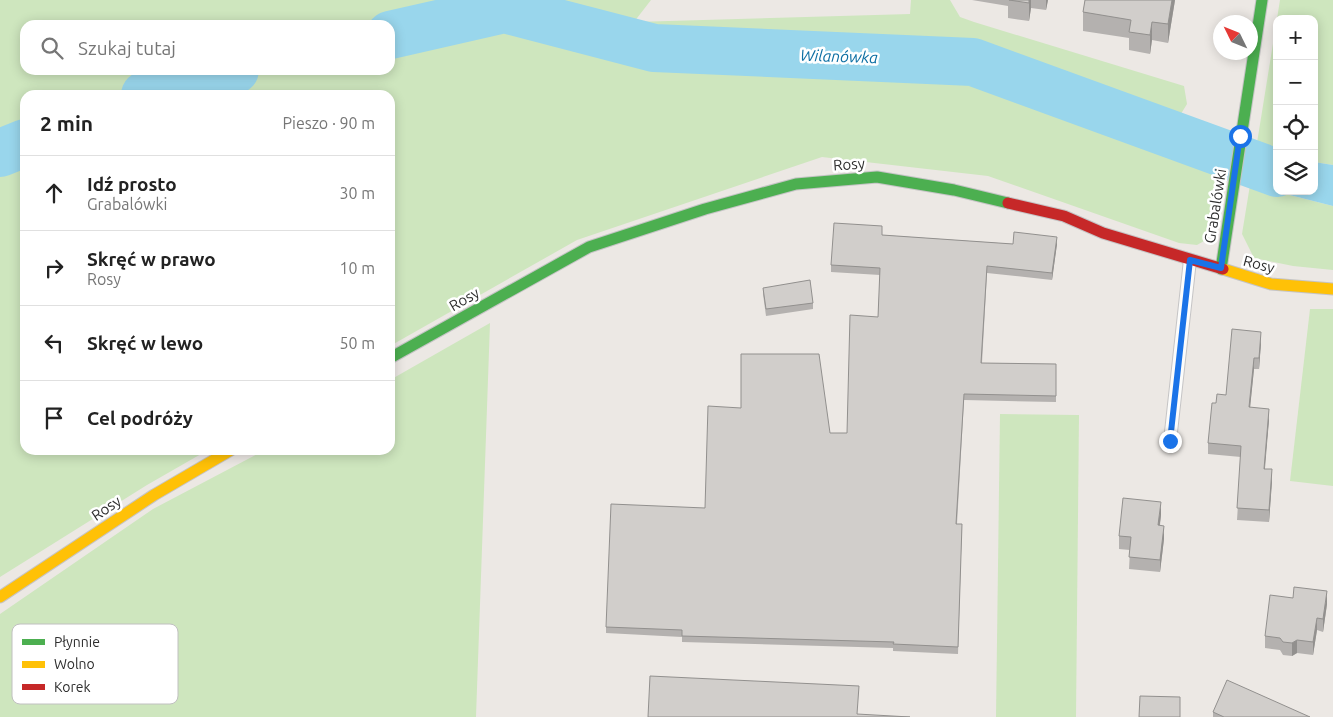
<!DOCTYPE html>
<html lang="pl">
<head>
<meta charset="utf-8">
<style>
	:root { --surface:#fff; --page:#f6f6f6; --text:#222; --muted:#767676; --line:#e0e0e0 }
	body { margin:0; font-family:Ubuntu,sans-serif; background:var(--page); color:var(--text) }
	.controls { position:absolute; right:15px; top:15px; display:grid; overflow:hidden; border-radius:10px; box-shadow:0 2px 12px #0003 }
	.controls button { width:45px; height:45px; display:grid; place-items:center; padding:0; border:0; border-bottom:1px solid var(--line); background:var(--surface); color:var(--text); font:25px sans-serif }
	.compass { position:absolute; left:1213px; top:15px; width:45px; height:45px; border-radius:50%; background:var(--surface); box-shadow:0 2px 12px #0003; rotate:313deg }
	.stop { position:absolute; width:15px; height:15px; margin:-11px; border:4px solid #1a73e8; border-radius:50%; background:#fff }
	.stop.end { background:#1a73e8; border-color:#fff; box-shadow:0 1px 5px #0008 }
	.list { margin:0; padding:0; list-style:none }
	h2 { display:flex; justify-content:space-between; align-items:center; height:65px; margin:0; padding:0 20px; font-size:21px }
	h2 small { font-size:16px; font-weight:400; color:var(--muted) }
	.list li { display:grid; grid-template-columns:32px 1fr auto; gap:15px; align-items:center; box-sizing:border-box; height:75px; padding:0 20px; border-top:1px solid var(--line) }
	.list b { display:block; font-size:19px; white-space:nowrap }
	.list p { margin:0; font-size:16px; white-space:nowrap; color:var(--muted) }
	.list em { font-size:16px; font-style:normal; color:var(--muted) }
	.icon { flex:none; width:28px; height:28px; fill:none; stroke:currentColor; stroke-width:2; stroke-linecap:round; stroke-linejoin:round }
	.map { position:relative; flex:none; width:1333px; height:717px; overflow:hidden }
	.search { position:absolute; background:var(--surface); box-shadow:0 2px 12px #0003; left:20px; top:20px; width:375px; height:55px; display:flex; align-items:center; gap:12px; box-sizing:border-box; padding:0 18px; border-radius:15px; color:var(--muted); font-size:19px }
	.panel { position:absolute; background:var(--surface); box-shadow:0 2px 12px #0003; left:20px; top:90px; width:375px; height:365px; border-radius:15px }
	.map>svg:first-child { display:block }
	.green { fill:#cee6be; fill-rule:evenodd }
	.water { fill:#99d6ec }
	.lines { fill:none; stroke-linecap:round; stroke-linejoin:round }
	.river { stroke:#99d6ec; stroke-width:48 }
	.lane-casing { stroke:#c5c4c5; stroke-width:14 }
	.fast-casing { stroke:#c5c4c5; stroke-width:13 }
	.slow-casing { stroke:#c5c4c5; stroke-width:13 }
	.jam-casing { stroke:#c5c4c5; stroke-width:13 }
	.lane { stroke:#fcfcfb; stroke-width:12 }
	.fast { stroke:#4caf50; stroke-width:11 }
	.slow { stroke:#ffc107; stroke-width:11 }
	.jam { stroke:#c62828; stroke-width:11 }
	.wall { fill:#b4b1af }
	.shaded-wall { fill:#92908e }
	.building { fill:#d1cecb; stroke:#92908e }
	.route { stroke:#1a73e8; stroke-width:6 }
	.labels { text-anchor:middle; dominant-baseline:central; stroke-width:5; stroke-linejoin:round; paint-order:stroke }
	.street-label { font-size:15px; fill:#2e2e2e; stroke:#fff }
	.water-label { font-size:16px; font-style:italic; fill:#0d6fa3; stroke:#fff }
	.key { fill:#fff; stroke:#c0c0c0; stroke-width:1 }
	.key-label { font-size:14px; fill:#2e2e2e }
</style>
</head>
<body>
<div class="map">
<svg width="1333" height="717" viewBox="0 0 1333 717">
	<rect width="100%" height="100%" fill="#ece8e4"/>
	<g class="green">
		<path d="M 0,0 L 651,0 L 634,22 L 910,14 L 911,0 L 950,0 L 960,17 L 974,22 L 1184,86 L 1187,104 L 1179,117 L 1231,132 L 1211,237 L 1197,245 L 1179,243 L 988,176 L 822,157 L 577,240 L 390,346 L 390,95 L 25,95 L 25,450 L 208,450 L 147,485 L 0,577 ZM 25,25 L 390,25 L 390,70 L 25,70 Z"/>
		<path d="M 1280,0 L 1333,0 L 1333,165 L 1314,162 L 1314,19 L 1277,19 L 1277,154 L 1256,149 Z"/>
		<path d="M 1250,185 L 1333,206 L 1333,270 L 1293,266 L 1254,258 L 1242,234 Z"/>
		<path d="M 1310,309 L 1333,309 L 1333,486 L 1290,481 Z"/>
		<path d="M 490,323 L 476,717 L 0,717 L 0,614 L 153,509 L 265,450 L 390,450 L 390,380 Z"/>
		<path d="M 1000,414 L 1079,415 L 1076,717 L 996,717 Z"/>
	</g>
	<path class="water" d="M 1256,149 L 1277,154 L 1277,191 L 1314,191 L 1314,162 L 1333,165 L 1333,206 L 1250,185 Z"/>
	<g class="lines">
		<g class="river">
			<path d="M 390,35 L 504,9 L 654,48 L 973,62 L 1277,173"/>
			<path d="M 145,95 L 170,85 L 235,70"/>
			<path d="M 0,153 L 25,143"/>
		</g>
		<g class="lane-casing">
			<path id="lane" d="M 1170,441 L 1190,260"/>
		</g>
		<g class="fast-casing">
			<g id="fast">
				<path d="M 1221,269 L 1262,0"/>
				<path d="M 390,358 L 589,247 L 705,209 L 796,184 L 877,177 L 954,190 L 1008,203"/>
			</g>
		</g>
		<g class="slow-casing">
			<g id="slow">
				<path d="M 1223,269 L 1271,284 L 1333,289"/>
				<path d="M 0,597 L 154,495 L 231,450"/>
			</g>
		</g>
		<g class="jam-casing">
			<path id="jam" d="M 1008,203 L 1064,216 L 1103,233 L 1223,269"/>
		</g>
		<use href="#lane" class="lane"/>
		<use href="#fast" class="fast"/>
		<use href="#slow" class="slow"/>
		<use href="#jam" class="jam"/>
	</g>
	<g class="wall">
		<path d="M 972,0 L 1048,0 L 1046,10 L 1031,8 L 1029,21 L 1008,18 L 1008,6 Z"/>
		<path d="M 1085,0 L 1175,0 L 1168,43 L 1152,40 L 1150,54 L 1129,50 L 1129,38 L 1083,31 L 1083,12 Z"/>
		<path d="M 882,235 L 1013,244 L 1057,244 L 1052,280 L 987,273 L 982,363 L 1056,364 L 1056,402 L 964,400 L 957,524 L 962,524 L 958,654 L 893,651 L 893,648 L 682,642 L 682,637 L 606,633 L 606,627 L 705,508 L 830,433 L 847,433 L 878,317 L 880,275 L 831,272 L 831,265 Z"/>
		<path d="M 763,288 L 813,303 L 813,309 L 766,316 L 763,294 Z"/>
		<path d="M 1261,343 L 1259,369 L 1254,369 L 1250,407 L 1269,420 L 1264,469 L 1272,481 L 1269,522 L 1237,520 L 1241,457 L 1208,454 L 1208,443 L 1216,403 L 1226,395 Z"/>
		<path d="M 1161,515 L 1160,525 L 1164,539 L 1160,572 L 1129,569 L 1130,550 L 1119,549 L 1119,536 Z"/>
		<path d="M 1293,598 L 1327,604 L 1323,632 L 1317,630 L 1313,655 L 1297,653 L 1292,656 L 1283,655 L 1280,650 L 1265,648 L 1265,636 Z"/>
		<path d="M 1213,712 L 1310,717 L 1213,717 Z"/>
	</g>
	<g class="shaded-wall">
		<path d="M 1029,0 L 1031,0 L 1031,8 L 1029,21 Z"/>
		<path d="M 1046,0 L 1048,0 L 1046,10 Z"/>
		<path d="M 1172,0 L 1175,0 L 1168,43 L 1168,24 Z"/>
		<path d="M 1152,22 L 1152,40 L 1150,54 L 1150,35 Z"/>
		<path d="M 1057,237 L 1057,244 L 1052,280 L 1052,273 Z"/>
		<path d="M 1261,332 L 1261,343 L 1259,369 L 1259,358 Z"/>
		<path d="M 1254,358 L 1254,369 L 1249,418 L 1249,407 Z"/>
		<path d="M 1269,409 L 1269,420 L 1264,480 L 1264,469 Z"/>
		<path d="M 1272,469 L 1272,481 L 1269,522 L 1269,510 Z"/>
		<path d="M 1161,502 L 1161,515 L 1158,538 L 1158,525 Z"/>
		<path d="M 1164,526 L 1164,539 L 1160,572 L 1160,560 Z"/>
		<path d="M 1327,591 L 1327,604 L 1323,632 L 1323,619 Z"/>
		<path d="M 1317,618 L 1317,630 L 1313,655 L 1313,642 Z"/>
		<path d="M 1297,640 L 1297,653 L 1292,656 L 1292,643 Z"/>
	</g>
	<g class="building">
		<path d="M 1009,0 L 1029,0 L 1029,3 Z"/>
		<path d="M 1085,0 L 1172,0 L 1168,24 L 1152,22 L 1150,35 L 1129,32 L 1131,20 L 1083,12 Z"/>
		<path d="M 834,223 L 882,226 L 882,235 L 1013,244 L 1014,232 L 1057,237 L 1052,273 L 987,266 L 981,363 L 1056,364 L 1056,396 L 964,394 L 956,524 L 962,524 L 958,647 L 893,644 L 894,642 L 682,636 L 682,630 L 606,627 L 611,504 L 705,508 L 708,406 L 741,408 L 741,354 L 819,354 L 830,433 L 847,433 L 850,315 L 878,317 L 880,268 L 831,265 Z"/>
		<path d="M 810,280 L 813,303 L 766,309 L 763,288 Z"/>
		<path d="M 1232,329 L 1261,332 L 1259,358 L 1254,358 L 1249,407 L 1269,409 L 1264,469 L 1272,469 L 1269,510 L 1237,508 L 1241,446 L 1208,443 L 1212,403 L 1216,403 L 1217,394 L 1226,395 Z"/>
		<path d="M 1123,498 L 1161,502 L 1158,525 L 1164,526 L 1160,560 L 1129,557 L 1131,537 L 1119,536 Z"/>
		<path d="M 1294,587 L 1327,591 L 1323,619 L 1317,618 L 1313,642 L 1297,640 L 1292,643 L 1283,642 L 1280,638 L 1265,636 L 1270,595 L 1293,598 Z"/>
		<path d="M 650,676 L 859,686 L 857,714 L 910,717 L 648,717 Z"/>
		<path d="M 1227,680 L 1310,717 L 1224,717 L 1213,712 Z"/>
		<path d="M 1140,696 L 1180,697 L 1180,717 L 1139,717 Z"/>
	</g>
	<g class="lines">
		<path class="route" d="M 1170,441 L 1190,260 L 1221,268 L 1240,136"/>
	</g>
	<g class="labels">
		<g class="street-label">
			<text transform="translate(849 164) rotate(-4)">Rosy</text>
			<text transform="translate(1215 206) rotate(-81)">Grabalówki</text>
			<text transform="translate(1259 264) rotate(15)">Rosy</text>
			<text transform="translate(464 299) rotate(-30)">Rosy</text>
			<text transform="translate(106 508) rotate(-34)">Rosy</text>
		</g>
		<g class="water-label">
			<text transform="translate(839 56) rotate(2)">Wilanówka</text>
		</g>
	</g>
	<rect x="12" y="624" width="166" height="80" rx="8" class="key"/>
	<rect x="22" y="639" width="23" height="6" fill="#4caf50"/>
	<rect x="22" y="661" width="23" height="7" fill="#ffc107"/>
	<rect x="22" y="684" width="23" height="6" fill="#c62828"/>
	<g class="key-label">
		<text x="54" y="647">Płynnie</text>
		<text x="54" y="669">Wolno</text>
		<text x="54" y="692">Korek</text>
	</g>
</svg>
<div class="controls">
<button>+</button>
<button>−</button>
<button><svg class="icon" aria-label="locate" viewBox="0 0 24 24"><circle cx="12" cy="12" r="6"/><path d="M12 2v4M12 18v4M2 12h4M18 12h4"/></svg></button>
<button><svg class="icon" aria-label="layers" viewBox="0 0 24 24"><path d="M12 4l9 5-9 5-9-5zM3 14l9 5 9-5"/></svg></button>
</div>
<svg class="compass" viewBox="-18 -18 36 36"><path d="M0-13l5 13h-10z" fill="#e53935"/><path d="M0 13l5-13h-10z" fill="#767676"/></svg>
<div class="stop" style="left:1240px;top:136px"></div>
<div class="stop end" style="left:1170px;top:441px"></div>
<div class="search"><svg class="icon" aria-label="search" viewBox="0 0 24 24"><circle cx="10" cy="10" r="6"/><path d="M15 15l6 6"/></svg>Szukaj tutaj</div>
<section class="panel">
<h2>2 min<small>Pieszo · 90 m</small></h2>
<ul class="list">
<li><svg class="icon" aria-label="ahead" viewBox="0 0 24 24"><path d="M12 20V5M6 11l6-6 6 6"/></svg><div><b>Idź prosto</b><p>Grabalówki</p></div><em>30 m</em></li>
<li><svg class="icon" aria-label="right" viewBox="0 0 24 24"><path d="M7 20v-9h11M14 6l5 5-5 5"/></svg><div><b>Skręć w prawo</b><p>Rosy</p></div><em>10 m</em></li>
<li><svg class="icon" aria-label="left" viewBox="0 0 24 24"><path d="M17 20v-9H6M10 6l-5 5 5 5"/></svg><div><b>Skręć w lewo</b></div><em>50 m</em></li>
<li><svg class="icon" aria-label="arrive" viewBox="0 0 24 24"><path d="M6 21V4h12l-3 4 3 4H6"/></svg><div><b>Cel podróży</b></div></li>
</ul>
</section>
</div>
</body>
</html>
